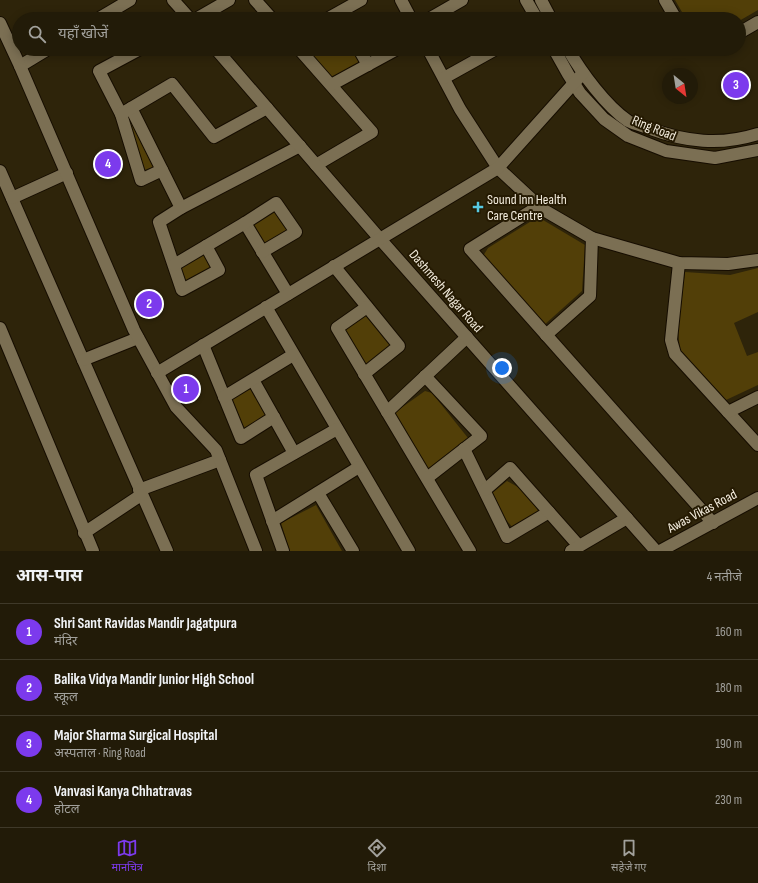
<!DOCTYPE html>
<html lang="hi">
<head>
<meta charset="utf-8">
<style>
	:root { --surface:#221b08; --page:#2a2412; --text:#f1f3f6; --muted:#a2a19c; --line:#3f3929; --accent:#7c3aed }
	body { margin:0; font-family:"Sofia Sans Condensed","Noto Sans Devanagari",sans-serif; background:var(--page); color:var(--text) }
	.compass { position:absolute; left:662px; top:68px; width:36px; height:36px; border-radius:50%; background:var(--surface); box-shadow:0 2px 10px #0003; rotate:150deg }
	.you { position:absolute; left:502px; top:368px; width:14px; height:14px; margin:-10px; border:3px solid #fff; border-radius:50%; background:#1a73e8; box-shadow:0 0 0 6px #1a73e833 }
	.badge { display:grid; place-items:center; width:26px; height:26px; border-radius:50%; background:var(--accent); color:#fff; font-size:13px; font-weight:700 }
	.pin { position:absolute; translate:-50% -50%; border:2px solid #fff; box-shadow:0 1px 4px #0006 }
	.list { margin:0; padding:0; list-style:none }
	h2 { display:flex; justify-content:space-between; align-items:center; height:52px; margin:0; padding:0 16px; font-size:17px }
	h2 small { font-size:13px; font-weight:400; color:var(--muted) }
	.list li { display:grid; grid-template-columns:26px 1fr auto; gap:12px; align-items:center; box-sizing:border-box; height:56px; padding:0 16px; border-top:1px solid var(--line) }
	.list b { display:block; font-size:15px; white-space:nowrap }
	.list p { margin:0; font-size:13px; white-space:nowrap; color:var(--muted) }
	.list em { font-size:13px; font-style:normal; color:var(--muted) }
	.icon { flex:none; width:22px; height:22px; fill:none; stroke:currentColor; stroke-width:2; stroke-linecap:round; stroke-linejoin:round }
	.map { position:relative; flex:none; width:758px; height:551px; overflow:hidden }
	.search { position:absolute; background:var(--surface); box-shadow:0 2px 10px #0003; left:12px; right:12px; top:12px; height:44px; display:flex; align-items:center; gap:10px; box-sizing:border-box; padding:0 14px; border-radius:22px; color:var(--muted); font-size:15px }
	.sheet { height:276px; background:var(--surface) }
	nav { display:flex; justify-content:space-around; align-items:center; box-sizing:border-box; height:56px; border-top:1px solid var(--line); background:var(--surface); font-size:11px; color:var(--muted) }
	nav a { display:grid; justify-items:center; gap:2px }
	nav .on { color:var(--accent) }
	.map>svg:first-child { display:block }
	.green { fill:#523f08 }
	.lines { fill:none; stroke-linecap:round; stroke-linejoin:round }
	.minor-casing { stroke:#160d00; stroke-width:14 }
	.tertiary-casing { stroke:#160d00; stroke-width:14 }
	.minor { stroke:#7b6f53; stroke-width:12 }
	.tertiary { stroke:#7b6f53; stroke-width:12 }
	.poi-dot { fill:#57c9e2; stroke:#251a02; stroke-width:1.5 }
	.labels { text-anchor:middle; dominant-baseline:central; stroke-width:4; stroke-linejoin:round; paint-order:stroke }
	.street-label { font-size:14px; fill:#f3ecdd; stroke:#251a02 }
	.poi-label { font-size:14px; fill:#f3ecdd; stroke:#251a02; text-anchor:start }
</style>
</head>
<body>
<div class="map">
<svg width="758" height="551" viewBox="0 0 758 551">
	<rect width="100%" height="100%" fill="#2e240a"/>
	<g class="green">
		<path d="M 675,0 L 758,0 L 758,10 L 739,21 L 739,19 L 686,19 Z"/>
		<path d="M 306,49 L 353,49 L 360,64 L 333,78 Z"/>
		<path d="M 130,113 L 156,166 L 141,171 L 125,116 Z"/>
		<path d="M 275,210 L 290,230 L 263,246 L 249,225 Z"/>
		<path d="M 538,217 L 585,245 L 582,291 L 543,326 L 483,256 L 488,248 Z"/>
		<path d="M 203,250 L 212,268 L 186,283 L 180,264 Z"/>
		<path d="M 758,268 L 758,312 L 734,323 L 747,356 L 758,352 L 758,385 L 726,400 L 680,350 L 678,330 L 685,272 L 730,275 Z"/>
		<path d="M 366,312 L 391,345 L 365,368 L 343,328 Z"/>
		<path d="M 252,386 L 266,412 L 266,418 L 244,431 L 230,399 Z"/>
		<path d="M 425,391 L 432,393 L 468,438 L 430,468 L 427,469 L 394,413 Z"/>
		<path d="M 507,481 L 525,491 L 539,512 L 514,529 L 501,514 L 491,494 Z"/>
		<path d="M 316,505 L 342,551 L 290,551 L 281,523 Z"/>
	</g>
	<g class="lines">
		<g class="minor-casing">
			<g id="minor">
				<path d="M 255,0 L 272,19"/>
				<path d="M 401,0 L 411,19"/>
				<path d="M 665,0 L 676,19"/>
				<path d="M 98,19 L 130,0"/>
				<path d="M 327,19 L 361,0"/>
				<path d="M 429,19 L 462,0"/>
				<path d="M 739,33 L 758,22"/>
				<path d="M 140,49 L 99,71 L 121,114 L 141,180 L 162,170"/>
				<path d="M 299,49 L 372,132 L 316,165"/>
				<path d="M 359,49 L 368,65"/>
				<path d="M 428,49 L 460,109 L 498,168 L 542,209 L 592,238 L 679,263 L 728,264 L 758,260"/>
				<path d="M 20,66 L 48,49"/>
				<path d="M 444,78 L 496,49"/>
				<path d="M 331,85 L 397,49"/>
				<path d="M 131,108 L 181,208"/>
				<path d="M 121,114 L 172,84 L 214,137 L 267,108"/>
				<path d="M 0,171 L 167,551"/>
				<path d="M 12,198 L 67,173"/>
				<path d="M 539,206 L 470,249 L 713,523"/>
				<path d="M 245,223 L 288,294"/>
				<path d="M 206,246 L 219,270 L 182,290 L 159,222 L 181,208 L 300,146"/>
				<path d="M 679,263 L 671,340 L 675,354 L 758,445"/>
				<path d="M 174,265 L 245,223 L 276,203 L 296,232 L 262,252"/>
				<path d="M 334,266 L 399,346 L 364,374"/>
				<path d="M 266,307 L 409,551"/>
				<path d="M 367,307 L 337,328 L 470,551"/>
				<path d="M 0,328 L 93,551"/>
				<path d="M 546,335 L 590,296 L 592,238"/>
				<path d="M 203,345 L 241,438 L 274,417"/>
				<path d="M 83,360 L 138,338"/>
				<path d="M 425,376 L 481,436 L 427,478"/>
				<path d="M 253,380 L 294,453"/>
				<path d="M 224,397 L 293,355"/>
				<path d="M 387,412 L 467,337"/>
				<path d="M 728,412 L 758,397"/>
				<path d="M 464,449 L 507,537 L 549,512"/>
				<path d="M 139,490 L 220,460"/>
				<path d="M 485,490 L 510,468 L 579,546"/>
				<path d="M 318,493 L 353,551"/>
				<path d="M 272,521 L 359,467"/>
				<path d="M 84,533 L 141,495"/>
				<path d="M 283,551 L 256,475 L 337,429"/>
				<path d="M 571,551 L 627,518"/>
			</g>
		</g>
		<g class="tertiary-casing">
			<g id="tertiary">
				<path d="M 173,0 L 190,19"/>
				<path d="M 526,0 L 537,19"/>
				<path d="M 541,0 L 551,19"/>
				<path d="M 196,19 L 229,0"/>
				<path d="M 0,23 L 20,66 L 134,330 L 176,407 L 216,450 L 256,551"/>
				<path d="M 216,49 L 380,239 L 656,551"/>
				<path d="M 554,49 L 568,74 L 580,93 L 604,119 L 628,136 L 666,151 L 715,158 L 758,150"/>
				<path d="M 568,49 C 581,72 606,106 628,121 C 634,124 642,126 648,128 C 686,142 720,146 758,134"/>
				<path d="M 157,373 L 498,168 L 583,73"/>
				<path d="M 660,551 L 758,498"/>
			</g>
		</g>
		<use href="#minor" class="minor"/>
		<use href="#tertiary" class="tertiary"/>
	</g>
	<path class="poi-dot" d="M476 201h4v4h4v4h-4v4h-4v-4h-4v-4h4z"/>
	<g class="labels">
		<g class="street-label">
			<text transform="translate(654 128) rotate(22)">Ring Road</text>
			<text transform="translate(446 291) rotate(49)">Dashmesh Nagar Road</text>
			<text transform="translate(702 511) rotate(-28)">Awas Vikas Road</text>
		</g>
		<g class="poi-label">
			<text x="487" y="199">Sound Inn Health<tspan x="487" dy="16">Care Centre</tspan></text>
		</g>
	</g>
</svg>
<svg class="compass" viewBox="-18 -18 36 36"><path d="M0-13l5 13h-10z" fill="#e53935"/><path d="M0 13l5-13h-10z" fill="#a2a19c"/></svg>
<div class="you"></div>
<div class="pin badge" style="left:186px;top:389px">1</div>
<div class="pin badge" style="left:149px;top:304px">2</div>
<div class="pin badge" style="left:736px;top:85px">3</div>
<div class="pin badge" style="left:108px;top:164px">4</div>
<div class="search"><svg class="icon" aria-label="search" viewBox="0 0 24 24"><circle cx="10" cy="10" r="6"/><path d="M15 15l6 6"/></svg>यहाँ खोजें</div>
</div>
<section class="sheet">
<h2>आस-पास<small>4 नतीजे</small></h2>
<ul class="list">
<li><span class="badge">1</span><div><b>Shri Sant Ravidas Mandir Jagatpura</b><p>मंदिर</p></div><em>160 m</em></li>
<li><span class="badge">2</span><div><b>Balika Vidya Mandir Junior High School</b><p>स्कूल</p></div><em>180 m</em></li>
<li><span class="badge">3</span><div><b>Major Sharma Surgical Hospital</b><p>अस्पताल · Ring Road</p></div><em>190 m</em></li>
<li><span class="badge">4</span><div><b>Vanvasi Kanya Chhatravas</b><p>होटल</p></div><em>230 m</em></li>
</ul>
</section>
<nav>
<a class="on"><svg class="icon" aria-label="map" viewBox="0 0 24 24"><path d="M3 6l6-2 6 2 6-2v14l-6 2-6-2-6 2zM9 4v14M15 6v14"/></svg>मानचित्र</a>
<a><svg class="icon" aria-label="directions" viewBox="0 0 24 24"><path d="M12 3l9 9-9 9-9-9zM9 14v-3h6M13 9l2 2-2 2"/></svg>दिशा</a>
<a><svg class="icon" aria-label="saved" viewBox="0 0 24 24"><path d="M7 4h10v16l-5-4-5 4z"/></svg>सहेजे गए</a>
</nav>
</body>
</html>
